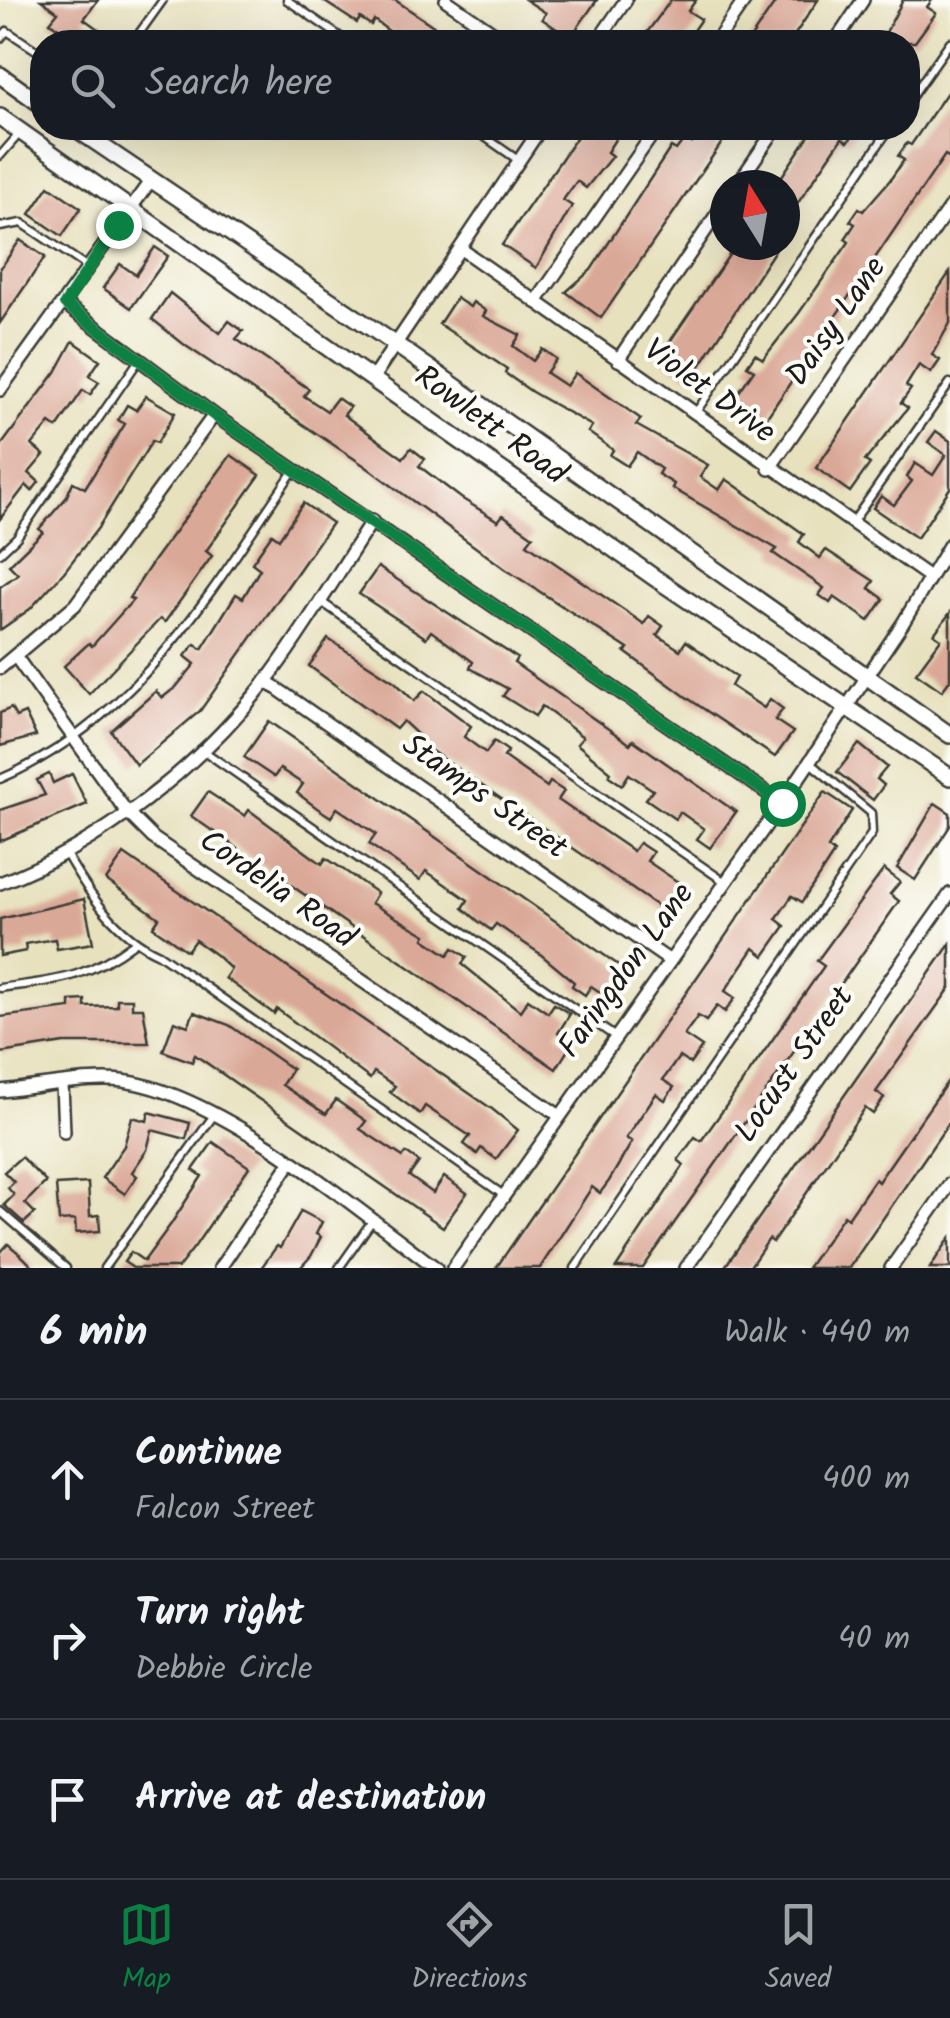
<!DOCTYPE html>
<html lang="en">
<head>
<meta charset="utf-8">
<style>
	:root { --surface:#171b24; --page:#20242c; --text:#f1f3f6; --muted:#9ea1a6; --line:#363941; --accent:#0b8043 }
	body { margin:0; font-family:Kalam,sans-serif; background:var(--page); color:var(--text) }
	.compass { position:absolute; left:710px; top:170px; width:90px; height:90px; border-radius:50%; background:var(--surface); box-shadow:0 10px 40px #0002; rotate:349deg }
	.stop { position:absolute; width:30px; height:30px; margin:-22px; border:8px solid #0b8043; border-radius:50%; background:#fff }
	.stop.end { background:#0b8043; border-color:#fff; box-shadow:0 2px 10px #0008 }
	.list { margin:0; padding:0; list-style:none }
	h2 { display:flex; justify-content:space-between; align-items:center; height:130px; margin:0; padding:0 40px; font-size:42px }
	h2 small { font-size:32px; font-weight:400; color:var(--muted) }
	.list li { display:grid; grid-template-columns:65px 1fr auto; gap:30px; align-items:center; box-sizing:border-box; height:160px; padding:0 40px; border-top:2px solid var(--line) }
	.list b { display:block; font-size:38px; white-space:nowrap }
	.list p { margin:0; font-size:32px; white-space:nowrap; color:var(--muted) }
	.list em { font-size:32px; font-style:normal; color:var(--muted) }
	.icon { flex:none; width:55px; height:55px; fill:none; stroke:currentColor; stroke-width:2; stroke-linecap:round; stroke-linejoin:round }
	.map { position:relative; flex:none; width:950px; height:1268px; overflow:hidden }
	.search { position:absolute; background:var(--surface); box-shadow:0 10px 40px #0002; left:30px; right:30px; top:30px; height:110px; display:flex; align-items:center; gap:25px; box-sizing:border-box; padding:0 35px; border-radius:40px; color:var(--muted); font-size:38px }
	.sheet { height:610px; background:var(--surface) }
	nav { display:flex; justify-content:space-around; align-items:center; box-sizing:border-box; height:140px; border-top:2px solid var(--line); background:var(--surface); font-size:28px; color:var(--muted) }
	nav a { display:grid; justify-items:center; gap:5px }
	nav .on { color:var(--accent) }
	.map>svg:first-child { display:block }
	.building { fill:#daa897 }
	.lines { fill:none; stroke-linecap:round; stroke-linejoin:round }
	.lane-casing { stroke:#3a3a34; stroke-width:11 }
	.street-casing { stroke:#3a3a34; stroke-width:16 }
	.secondary-casing { stroke:#3a3a34; stroke-width:20 }
	.lane { stroke:#fff; stroke-width:6 }
	.street { stroke:#fff; stroke-width:11 }
	.secondary { stroke:#fff; stroke-width:15 }
	.route { stroke:#0b8043; stroke-width:12 }
	.labels { text-anchor:middle; dominant-baseline:central; stroke-width:8; stroke-linejoin:round; paint-order:stroke }
	.street-label { font-size:32px; fill:#1c1c1c; stroke:#fdfcf7 }
</style>
</head>
<body>
<div class="map">
<svg width="950" height="1268" viewBox="0 0 950 1268">
	<rect width="100%" height="100%" fill="#fdfcf7"/>
	<filter id="ink" filterUnits="userSpaceOnUse"><feTurbulence type="fractalNoise" baseFrequency=".01" numOctaves="2"/><feDisplacementMap in="SourceGraphic" scale="20" xChannelSelector="R" yChannelSelector="G"/><feConvolveMatrix kernelMatrix="1 2 1 2 8 2 1 2 1" color-interpolation-filters="sRGB"/></filter>
	<filter id="wash" filterUnits="userSpaceOnUse"><feTurbulence type="fractalNoise" baseFrequency=".0048" numOctaves="4" result="noise"/><feDisplacementMap in="SourceGraphic" scale="40" xChannelSelector="R" yChannelSelector="G"/><feGaussianBlur stdDeviation="2.25" result="paint"/><feColorMatrix in="noise" values="0 0 0 0 0 0 0 0 0 0 0 0 0 0 0 0 0 1.4 0 .05"/><feComposite in="paint" operator="in"/></filter>
	<g filter="url(#wash)">
		<rect width="100%" height="100%" fill="#e7e1be"/>
		<g id="blocks">
			<g class="building">
				<path d="M 41,0 L 98,0 L 84,19 L 116,42 L 78,42 L 50,22 L 58,12 Z"/>
				<path d="M 322,0 L 395,0 L 457,42 L 393,42 L 397,37 L 374,20 L 371,25 L 360,18 L 357,23 Z"/>
				<path d="M 526,0 L 597,0 L 570,38 L 542,19 L 546,13 Z"/>
				<path d="M 671,0 L 696,0 L 688,11 L 701,19 L 685,42 L 640,42 Z"/>
				<path d="M 777,0 L 818,0 L 790,42 L 748,42 Z"/>
				<path d="M 903,0 L 932,0 L 927,7 L 936,13 L 915,42 L 881,42 Z"/>
				<path d="M 950,88 L 950,158 L 945,155 L 761,426 L 730,405 L 754,370 L 747,366 L 755,354 L 763,359 L 799,313 L 849,242 L 845,239 L 855,224 L 850,221 L 859,208 L 863,211 L 890,180 L 904,160 L 898,156 L 907,143 L 911,145 Z"/>
				<path d="M 583,128 L 600,128 L 616,138 L 607,152 L 612,156 L 586,188 L 577,181 L 563,200 L 572,206 L 536,268 L 502,245 Z"/>
				<path d="M 703,128 L 732,128 L 601,318 L 566,292 L 591,270 L 671,147 L 676,150 L 685,138 L 692,143 Z"/>
				<path d="M 814,128 L 858,128 L 848,142 L 842,138 L 785,222 L 785,185 L 776,185 Z"/>
				<path d="M 49,186 L 81,208 L 62,236 L 30,214 Z"/>
				<path d="M 20,240 L 45,257 L 0,323 L 0,269 Z"/>
				<path d="M 736,245 L 768,245 L 775,250 L 692,378 L 660,356 Z"/>
				<path d="M 155,247 L 168,256 L 131,308 L 103,288 L 120,264 L 136,275 Z"/>
				<path d="M 950,272 L 950,323 L 932,355 L 940,360 L 931,373 L 919,365 L 906,386 L 911,389 L 901,403 L 908,408 L 865,461 L 870,464 L 850,492 L 816,468 Z"/>
				<path d="M 170,293 L 220,333 L 229,321 L 243,331 L 236,339 L 309,389 L 304,396 L 327,411 L 337,398 L 350,407 L 344,415 L 403,458 L 411,448 L 425,459 L 419,466 L 461,498 L 498,521 L 503,515 L 533,536 L 527,544 L 644,624 L 649,616 L 663,626 L 657,635 L 680,650 L 686,641 L 736,677 L 731,686 L 764,708 L 770,699 L 783,709 L 775,720 L 793,732 L 775,757 L 689,699 L 625,652 L 628,649 L 508,571 L 365,466 L 186,346 L 152,319 Z"/>
				<path d="M 456,298 L 470,307 L 473,302 L 486,311 L 483,316 L 520,335 L 513,346 L 533,361 L 542,349 L 556,359 L 546,373 L 566,386 L 575,373 L 641,419 L 636,425 L 708,465 L 700,477 L 719,490 L 726,479 L 804,534 L 799,542 L 820,558 L 826,550 L 874,581 L 869,588 L 884,599 L 869,621 L 834,597 L 830,603 L 819,595 L 824,588 L 773,553 L 777,549 L 672,488 L 674,484 L 658,474 L 661,469 L 637,452 L 627,466 L 610,455 L 613,450 L 588,432 L 592,426 L 532,392 L 505,373 L 507,369 L 439,324 Z"/>
				<path d="M 73,341 L 100,360 L 89,376 L 99,382 L 90,395 L 83,390 L 57,428 L 50,423 L 32,445 L 44,455 L 29,473 L 39,482 L 32,491 L 26,485 L 0,519 L 0,447 L 56,372 Z"/>
				<path d="M 146,396 L 175,413 L 157,443 L 152,441 L 98,528 L 64,572 L 30,609 L 0,630 L 0,587 L 18,574 L 9,565 L 43,532 L 39,529 L 66,498 L 73,482 L 85,488 L 125,424 L 118,420 L 127,405 L 136,410 Z"/>
				<path d="M 936,431 L 950,441 L 950,488 L 917,538 L 873,508 L 881,496 L 894,505 L 912,481 L 907,477 L 915,463 L 933,475 L 946,455 L 928,442 Z"/>
				<path d="M 231,455 L 260,475 L 206,551 L 212,556 L 165,622 L 160,619 L 89,694 L 64,666 L 89,643 L 92,646 L 133,600 L 129,598 L 154,560 Z"/>
				<path d="M 303,503 L 332,523 L 200,711 L 136,765 L 111,731 L 156,691 L 162,698 L 176,687 L 195,664 L 185,656 L 195,644 L 202,649 L 236,594 L 243,598 L 260,569 L 252,563 L 272,534 L 279,539 Z"/>
				<path d="M 378,567 L 517,658 L 514,663 L 630,744 L 633,740 L 736,812 L 710,848 L 697,839 L 704,829 L 680,812 L 675,819 L 646,799 L 653,790 L 629,774 L 622,785 L 609,776 L 611,772 L 577,744 L 583,737 L 542,706 L 535,716 L 503,696 L 508,689 L 470,668 L 473,662 L 431,631 L 426,638 L 359,594 Z"/>
				<path d="M 950,613 L 950,680 L 942,691 L 916,673 L 941,639 L 934,634 Z"/>
				<path d="M 328,639 L 395,682 L 414,701 L 424,691 L 471,726 L 464,737 L 486,753 L 494,741 L 508,751 L 504,757 L 547,787 L 550,782 L 564,791 L 558,800 L 633,851 L 639,843 L 653,852 L 647,861 L 684,886 L 666,912 L 417,741 L 420,737 L 403,721 L 396,729 L 309,666 Z"/>
				<path d="M 11,708 L 16,717 L 25,713 L 36,736 L 0,746 L 0,713 Z"/>
				<path d="M 269,721 L 627,971 L 609,998 L 591,986 L 585,995 L 572,986 L 574,982 L 539,953 L 496,924 L 491,930 L 478,921 L 463,908 L 468,900 L 426,871 L 420,880 L 369,844 L 376,834 L 337,808 L 331,817 L 317,808 L 297,793 L 303,784 L 280,769 L 274,777 L 244,757 Z"/>
				<path d="M 859,744 L 887,767 L 877,779 L 884,785 L 873,800 L 837,772 Z"/>
				<path d="M 49,774 L 53,783 L 72,774 L 87,804 L 0,841 L 0,810 L 45,795 L 37,780 Z"/>
				<path d="M 208,792 L 245,816 L 249,810 L 322,864 L 326,858 L 341,868 L 377,893 L 371,903 L 426,935 L 424,939 L 448,955 L 453,948 L 467,957 L 462,964 L 520,1011 L 528,999 L 548,1013 L 554,1004 L 570,1014 L 558,1033 L 573,1042 L 556,1069 L 191,816 Z"/>
				<path d="M 825,792 L 852,810 L 828,848 L 834,853 L 802,902 L 792,896 L 776,919 L 785,926 L 764,956 L 754,948 L 725,991 L 735,998 L 725,1012 L 717,1006 L 706,1021 L 698,1016 L 684,1035 L 702,1047 L 690,1064 L 679,1057 L 663,1080 L 674,1087 L 665,1100 L 656,1094 L 626,1138 L 632,1142 L 609,1181 L 600,1193 L 592,1187 L 540,1268 L 496,1268 Z"/>
				<path d="M 935,803 L 950,813 L 950,826 L 915,880 L 897,868 Z"/>
				<path d="M 124,854 L 492,1109 L 518,1130 L 496,1159 L 481,1148 L 477,1154 L 464,1144 L 470,1136 L 425,1106 L 420,1114 L 390,1092 L 395,1086 L 374,1072 L 370,1079 L 277,1009 L 274,1014 L 259,1003 L 225,978 L 231,969 L 216,955 L 195,940 L 187,951 L 166,936 L 153,927 L 159,918 L 106,880 Z"/>
				<path d="M 884,869 L 900,882 L 890,894 L 899,901 L 643,1268 L 616,1268 L 684,1165 L 678,1160 L 695,1137 L 701,1141 L 726,1106 L 824,966 L 817,961 Z"/>
				<path d="M 84,899 L 93,943 L 57,949 L 55,939 L 25,944 L 26,951 L 0,956 L 0,919 Z"/>
				<path d="M 950,944 L 950,988 L 876,1092 L 884,1098 L 873,1114 L 865,1108 L 773,1242 L 769,1239 L 749,1268 L 724,1268 Z"/>
				<path d="M 117,999 L 132,999 L 132,1008 L 143,1008 L 149,1043 L 64,1043 L 0,1053 L 0,1017 L 70,1008 L 70,1001 L 85,1000 L 85,1007 L 117,1006 Z"/>
				<path d="M 194,1012 L 229,1025 L 292,1069 L 282,1085 L 326,1114 L 336,1100 L 366,1121 L 360,1129 L 403,1157 L 406,1153 L 419,1162 L 409,1176 L 433,1193 L 444,1177 L 467,1193 L 443,1227 L 195,1055 L 192,1062 L 163,1051 L 174,1021 L 188,1026 Z"/>
				<path d="M 950,1078 L 950,1121 L 849,1268 L 807,1268 L 844,1215 L 848,1218 L 875,1179 L 878,1182 Z"/>
				<path d="M 149,1112 L 190,1123 L 186,1139 L 152,1130 L 147,1150 L 132,1172 L 137,1176 L 125,1194 L 102,1178 L 124,1146 L 132,1117 L 147,1121 Z"/>
				<path d="M 213,1142 L 249,1167 L 195,1246 L 178,1268 L 133,1268 L 124,1262 L 131,1252 L 144,1261 L 171,1224 L 202,1176 L 193,1170 Z"/>
				<path d="M 21,1157 L 46,1182 L 25,1203 L 35,1213 L 24,1223 L 4,1205 L 14,1195 L 8,1188 L 14,1182 L 4,1172 Z"/>
				<path d="M 88,1183 L 90,1216 L 99,1215 L 100,1231 L 76,1233 L 75,1220 L 59,1221 L 56,1185 Z"/>
				<path d="M 301,1211 L 322,1222 L 316,1234 L 321,1237 L 311,1256 L 300,1268 L 261,1268 L 277,1246 L 280,1248 Z"/>
				<path d="M 950,1238 L 950,1268 L 930,1268 L 937,1257 Z"/>
				<path d="M 8,1244 L 21,1255 L 34,1268 L 0,1268 L 0,1253 Z"/>
			</g>
		</g>
	</g>
	<g filter="url(#ink)">
		<use href="#blocks" fill-opacity="0" stroke="#3a3a34" stroke-width="2.5"/>
		<g class="lines">
			<g class="lane-casing">
				<g id="lane">
					<path d="M 287,0 L 348,42"/>
					<path d="M 0,39 L 7,31 L 42,54"/>
					<path d="M 133,42 L 163,0"/>
					<path d="M 908,102 L 950,42"/>
					<path d="M 472,128 L 518,160"/>
					<path d="M 0,156 L 20,133"/>
					<path d="M 0,227 L 22,223 L 89,268"/>
					<path d="M 694,415 L 890,128"/>
					<path d="M 852,523 L 950,383"/>
					<path d="M 0,553 L 17,537 L 139,360"/>
					<path d="M 320,601 L 725,882"/>
					<path d="M 201,749 L 614,1036"/>
					<path d="M 0,779 C 139,720 212,589 294,470"/>
					<path d="M 66,854 C 89,894 116,935 159,954 L 502,1194"/>
					<path d="M 0,988 C 58,980 86,979 134,943"/>
					<path d="M 0,1211 L 66,1268"/>
					<path d="M 104,1268 L 214,1115"/>
					<path d="M 339,1268 L 372,1221"/>
					<path d="M 575,1268 L 872,833 L 871,813 L 809,762"/>
				</g>
			</g>
			<g class="street-casing">
				<g id="street">
					<path d="M 446,0 L 507,42"/>
					<path d="M 597,42 L 626,0"/>
					<path d="M 716,42 L 745,0"/>
					<path d="M 835,42 L 863,0"/>
					<path d="M 737,185 L 776,128"/>
					<path d="M 461,249 L 928,576"/>
					<path d="M 536,302 L 657,128"/>
					<path d="M 65,304 L 214,415 L 782,803"/>
					<path d="M 618,360 L 725,202"/>
					<path d="M 374,376 L 541,128"/>
					<path d="M 0,390 L 151,180"/>
					<path d="M 769,469 L 950,207"/>
					<path d="M 16,657 L 126,811 L 153,838 L 557,1114"/>
					<path d="M 0,668 L 75,605 L 214,415"/>
					<path d="M 266,681 L 670,961"/>
					<path d="M 0,883 C 101,845 200,766 266,681 C 304,631 337,574 372,521"/>
					<path d="M 62,1085 L 64,1132"/>
					<path d="M 0,1091 C 35,1088 72,1079 107,1080 C 204,1080 358,1210 436,1268"/>
					<path d="M 220,1268 L 290,1163"/>
					<path d="M 453,1268 L 782,803 L 903,623 L 950,544"/>
					<path d="M 686,1268 L 950,894"/>
					<path d="M 891,1268 L 950,1184"/>
				</g>
			</g>
			<g class="secondary-casing">
				<g id="secondary">
					<path d="M 0,75 L 42,105"/>
					<path d="M 0,117 L 655,578 L 950,777"/>
					<path d="M 75,128 L 395,344 L 950,735"/>
				</g>
			</g>
			<use href="#lane" class="lane"/>
			<use href="#street" class="street"/>
			<use href="#secondary" class="secondary"/>
		</g>
	</g>
	<g class="lines" filter="url(#ink)">
		<path class="route" d="M 118,225 L 65,304 L 214,415 L 782,803"/>
	</g>
	<g class="labels">
		<g class="street-label">
			<text transform="translate(837 322) rotate(-55)">Daisy Lane</text>
			<text transform="translate(709 392) rotate(36)">Violet Drive</text>
			<text transform="translate(490 426) rotate(36)">Rowlett Road</text>
			<text transform="translate(484 797) rotate(35)">Stamps Street</text>
			<text transform="translate(277 890) rotate(35)">Cordelia Road</text>
			<text transform="translate(627 971) rotate(-54)">Faringdon Lane</text>
			<text transform="translate(795 1065) rotate(-55)">Locust Street</text>
		</g>
	</g>
</svg>
<svg class="compass" viewBox="-18 -18 36 36"><path d="M0-13l5 13h-10z" fill="#e53935"/><path d="M0 13l5-13h-10z" fill="#9ea1a6"/></svg>
<div class="stop" style="left:782px;top:803px"></div>
<div class="stop end" style="left:118px;top:225px"></div>
<div class="search"><svg class="icon" aria-label="search" viewBox="0 0 24 24"><circle cx="10" cy="10" r="6"/><path d="M15 15l6 6"/></svg>Search here</div>
</div>
<section class="sheet">
<h2>6 min<small>Walk · 440 m</small></h2>
<ul class="list">
<li><svg class="icon" aria-label="ahead" viewBox="0 0 24 24"><path d="M12 20V5M6 11l6-6 6 6"/></svg><div><b>Continue</b><p>Falcon Street</p></div><em>400 m</em></li>
<li><svg class="icon" aria-label="right" viewBox="0 0 24 24"><path d="M7 20v-9h11M14 6l5 5-5 5"/></svg><div><b>Turn right</b><p>Debbie Circle</p></div><em>40 m</em></li>
<li><svg class="icon" aria-label="arrive" viewBox="0 0 24 24"><path d="M6 21V4h12l-3 4 3 4H6"/></svg><div><b>Arrive at destination</b></div></li>
</ul>
</section>
<nav>
<a class="on"><svg class="icon" aria-label="map" viewBox="0 0 24 24"><path d="M3 6l6-2 6 2 6-2v14l-6 2-6-2-6 2zM9 4v14M15 6v14"/></svg>Map</a>
<a><svg class="icon" aria-label="directions" viewBox="0 0 24 24"><path d="M12 3l9 9-9 9-9-9zM9 14v-3h6M13 9l2 2-2 2"/></svg>Directions</a>
<a><svg class="icon" aria-label="saved" viewBox="0 0 24 24"><path d="M7 4h10v16l-5-4-5 4z"/></svg>Saved</a>
</nav>
</body>
</html>
